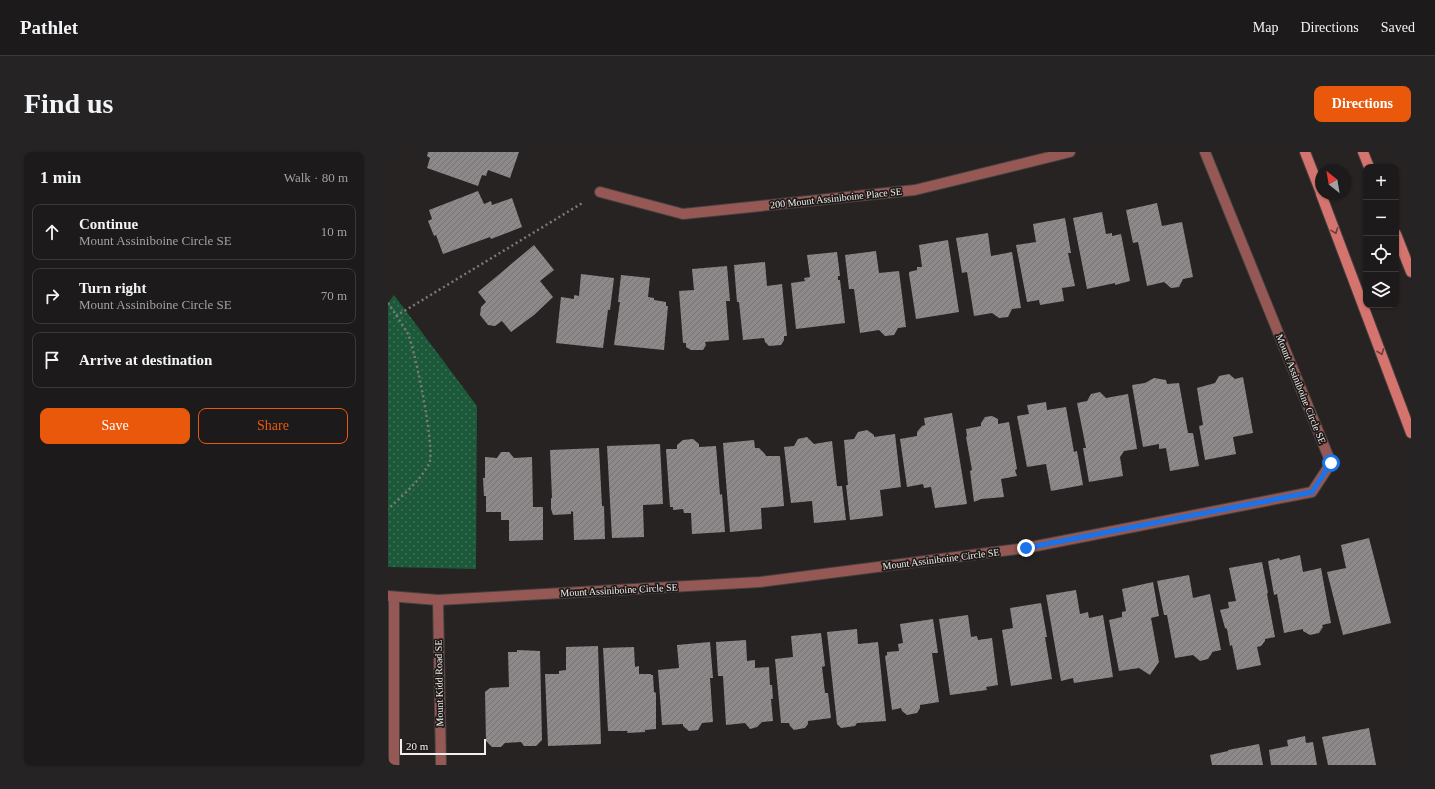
<!DOCTYPE html>
<html lang="en">
<head>
<meta charset="utf-8">
<style>
	:root { --surface:#1c1a1a; --page:#252323; --text:#f1f3f6; --muted:#a0a1a2; --line:#3a3839; --accent:#ea580c }
	body { margin:0; font-family:Georgia,serif; background:var(--page); color:var(--text) }
	.controls { position:absolute; right:12px; top:12px; display:grid; overflow:hidden; border-radius:8px; box-shadow:0 1px 3px #0004 }
	.controls button { width:36px; height:36px; display:grid; place-items:center; padding:0; border:0; border-bottom:1px solid var(--line); background:var(--surface); color:var(--text); font:20px sans-serif }
	.compass { position:absolute; left:927px; top:12px; width:36px; height:36px; border-radius:50%; background:var(--surface); box-shadow:0 1px 3px #0004; rotate:329deg }
	.scale { position:absolute; left:12px; bottom:10px; width:86px; box-sizing:border-box; padding-left:4px; border:2px solid #f2f0ef; border-top:0; font-size:11px; line-height:14px; white-space:nowrap; color:#f2f0ef; -webkit-text-stroke:3px #1d1a18; paint-order:stroke }
	.stop { position:absolute; width:12px; height:12px; margin:-9px; border:3px solid #1a73e8; border-radius:50%; background:#fff }
	.stop.end { background:#1a73e8; border-color:#fff; box-shadow:0 1px 4px #0008 }
	.list { margin:0; padding:0; list-style:none }
	h2 { display:flex; justify-content:space-between; align-items:center; height:52px; margin:0; padding:0 16px; font-size:17px }
	h2 small { font-size:13px; font-weight:400; color:var(--muted) }
	.list li { display:grid; grid-template-columns:26px 1fr auto; gap:12px; align-items:center; box-sizing:border-box; height:56px; margin:0 8px 8px; padding:0 8px; border:1px solid var(--line); border-radius:8px }
	.list b { display:block; font-size:15px; white-space:nowrap }
	.list p { margin:0; font-size:13px; white-space:nowrap; color:var(--muted) }
	.list em { font-size:13px; font-style:normal; color:var(--muted) }
	.actions { display:flex; gap:8px; padding:12px 16px }
	.actions a { flex:1; padding:9px 0; border:1px solid var(--accent); border-radius:8px; text-align:center; font-size:14px; color:var(--accent) }
	.actions .main { background:var(--accent); color:#fff }
	.icon { flex:none; width:22px; height:22px; fill:none; stroke:currentColor; stroke-width:2; stroke-linecap:round; stroke-linejoin:round }
	.map { position:relative; flex:none; width:1023px; height:613px; overflow:hidden; border-radius:8px }
	header { display:flex; align-items:center; gap:24px; box-sizing:border-box; height:56px; padding:0 20px; background:var(--surface); border-bottom:1px solid var(--line) }
	header strong { font-size:19px }
	nav { display:flex; gap:22px; margin-inline-start:auto; font-size:14px }
	.intro { display:flex; align-items:center; justify-content:space-between; box-sizing:border-box; height:96px; padding:0 24px }
	h1 { margin:0; font-size:28px }
	.button { padding:10px 18px; border-radius:8px; background:var(--accent); color:#fff; font-size:14px; font-weight:700 }
	main { display:flex; gap:24px; padding:0 24px }
	aside { flex:1; background:var(--surface); border-radius:8px; box-shadow:0 1px 3px #0004 }
	.map>svg:first-child { display:block }
	.park { fill:url(#park-dots) }
	.building { fill:url(#building-hatch) }
	.lines { fill:none; stroke-linecap:round; stroke-linejoin:round }
	.street-casing { stroke:#43403f; stroke-width:12 }
	.secondary-casing { stroke:#43403f; stroke-width:12 }
	.path { stroke:#7c7978; stroke-width:2.5; stroke-dasharray:2 3; stroke-linecap:butt }
	.street { stroke:#955854; stroke-width:10 }
	.secondary { stroke:#d5736e; stroke-width:10 }
	.oneway { stroke:#673e3a }
	.route { stroke:#1a73e8; stroke-width:5 }
	.labels { text-anchor:middle; dominant-baseline:central; stroke-width:3.5; stroke-linejoin:round; paint-order:stroke }
	.street-label { font-size:10px; fill:#f2f0ef; stroke:#1d1a18 }
</style>
</head>
<body>
<header>
<strong>Pathlet</strong>
<nav><a>Map</a><a>Directions</a><a>Saved</a></nav>
</header>
<div class="intro"><h1>Find us</h1><a class="button">Directions</a></div>
<main>
<aside>
<h2>1 min<small>Walk · 80 m</small></h2>
<ul class="list">
<li><svg class="icon" aria-label="ahead" viewBox="0 0 24 24"><path d="M12 20V5M6 11l6-6 6 6"/></svg><div><b>Continue</b><p>Mount Assiniboine Circle SE</p></div><em>10 m</em></li>
<li><svg class="icon" aria-label="right" viewBox="0 0 24 24"><path d="M7 20v-9h11M14 6l5 5-5 5"/></svg><div><b>Turn right</b><p>Mount Assiniboine Circle SE</p></div><em>70 m</em></li>
<li><svg class="icon" aria-label="arrive" viewBox="0 0 24 24"><path d="M6 21V4h12l-3 4 3 4H6"/></svg><div><b>Arrive at destination</b></div></li>
</ul>
<div class="actions"><a class="main">Save</a><a>Share</a></div>
</aside>
<div class="map">
<svg width="1023" height="613" viewBox="0 0 1023 613">
	<defs>
		<pattern id="park-dots" width="8" height="8" patternUnits="userSpaceOnUse"><rect width="8" height="8" fill="#1c593a"/><path d="M2 2h.1M6 6h.1" fill="none" stroke="#3d7157" stroke-width="1.8" stroke-linecap="round"/></pattern>
		<pattern id="building-hatch" width="6" height="6" patternUnits="userSpaceOnUse"><rect width="6" height="6" fill="#8d898a"/><path d="M-1 1l2-2M0 6l6-6M5 7l2-2" fill="none" stroke="#757273"/></pattern>
	</defs>
	<rect width="100%" height="100%" fill="#262322"/>
	<path class="park" d="M 6,143 L 89,254 L 88,417 L 0,415 L 0,151 Z"/>
	<g class="building">
		<path d="M 40,0 L 131,0 L 122,26 L 100,18 L 98,24 L 94,23 L 90,34 L 39,16 L 42,6 L 39,4 Z"/>
		<path d="M 90,39 L 96,52 L 103,49 L 104,53 L 124,46 L 134,75 L 103,87 L 102,85 L 55,102 L 48,83 L 46,84 L 40,69 L 44,67 L 41,58 Z"/>
		<path d="M 769,51 L 774,74 L 794,70 L 805,125 L 795,127 L 791,135 L 783,136 L 776,130 L 759,134 L 750,90 L 745,91 L 738,58 Z"/>
		<path d="M 714,60 L 718,82 L 724,81 L 724,84 L 733,82 L 742,129 L 727,133 L 727,131 L 699,137 L 685,66 Z"/>
		<path d="M 677,66 L 683,101 L 680,101 L 687,134 L 674,136 L 676,149 L 652,153 L 651,148 L 639,150 L 628,93 L 648,90 L 645,72 Z"/>
		<path d="M 600,81 L 603,104 L 624,100 L 633,156 L 624,157 L 620,165 L 611,166 L 604,161 L 586,164 L 579,120 L 574,121 L 568,86 Z"/>
		<path d="M 560,88 L 571,160 L 528,167 L 521,122 L 521,120 L 529,118 L 529,115 L 534,115 L 531,93 Z"/>
		<path d="M 146,93 L 166,118 L 152,129 L 165,145 L 146,163 L 123,180 L 114,169 L 107,174 L 100,173 L 92,163 L 93,155 L 98,150 L 90,140 Z"/>
		<path d="M 488,99 L 491,121 L 511,119 L 518,175 L 510,176 L 506,183 L 497,184 L 491,178 L 472,181 L 466,137 L 461,137 L 457,103 Z"/>
		<path d="M 449,100 L 452,124 L 450,124 L 450,128 L 452,128 L 457,171 L 408,177 L 403,131 L 417,129 L 416,126 L 422,125 L 419,103 Z"/>
		<path d="M 377,110 L 379,134 L 394,132 L 399,184 L 396,184 L 396,188 L 393,193 L 381,194 L 377,190 L 376,186 L 355,188 L 351,150 L 349,150 L 346,113 Z"/>
		<path d="M 339,114 L 342,149 L 338,149 L 341,188 L 317,190 L 318,193 L 315,198 L 303,198 L 298,195 L 298,191 L 295,191 L 291,139 L 306,138 L 304,117 Z"/>
		<path d="M 193,122 L 226,126 L 222,158 L 220,158 L 215,196 L 168,191 L 173,145 L 186,147 L 186,143 L 191,144 Z"/>
		<path d="M 233,123 L 262,126 L 260,145 L 266,146 L 266,148 L 278,150 L 278,154 L 280,154 L 276,198 L 226,193 L 232,150 L 230,150 Z"/>
		<path d="M 841,222 L 847,227 L 855,225 L 865,281 L 845,285 L 848,302 L 817,308 L 811,274 L 815,273 L 809,236 L 827,231 L 831,224 Z"/>
		<path d="M 766,226 L 778,228 L 779,232 L 791,231 L 800,281 L 805,281 L 811,314 L 782,319 L 778,296 L 771,297 L 771,292 L 755,295 L 744,233 L 757,231 Z"/>
		<path d="M 712,240 L 718,246 L 740,242 L 749,297 L 736,299 L 732,305 L 735,324 L 701,330 L 695,296 L 698,296 L 689,251 L 699,249 L 703,242 Z"/>
		<path d="M 658,250 L 659,258 L 678,255 L 686,300 L 689,299 L 695,333 L 663,339 L 658,312 L 639,315 L 629,264 L 641,262 L 639,253 Z"/>
		<path d="M 564,261 L 579,352 L 547,356 L 543,335 L 536,336 L 535,332 L 519,335 L 512,287 L 529,284 L 529,280 L 534,274 L 537,273 L 536,266 Z"/>
		<path d="M 604,264 L 610,267 L 610,272 L 621,270 L 629,317 L 627,318 L 629,324 L 613,327 L 616,345 L 593,347 L 586,350 L 582,319 L 584,318 L 578,285 L 579,284 L 578,277 L 593,274 L 593,271 L 597,265 Z"/>
		<path d="M 479,278 L 486,283 L 486,285 L 507,282 L 513,335 L 492,338 L 495,364 L 462,368 L 458,333 L 460,333 L 456,288 L 466,287 L 470,280 Z"/>
		<path d="M 419,285 L 426,292 L 444,289 L 449,334 L 454,334 L 458,368 L 426,371 L 424,349 L 403,351 L 396,295 L 406,294 L 410,287 Z"/>
		<path d="M 305,287 L 311,292 L 311,295 L 328,294 L 332,343 L 334,342 L 337,380 L 304,382 L 303,361 L 296,361 L 295,357 L 285,358 L 285,355 L 282,355 L 278,297 L 289,297 L 289,293 L 295,288 Z"/>
		<path d="M 366,288 L 367,296 L 371,296 L 377,302 L 378,304 L 392,304 L 396,354 L 373,356 L 374,377 L 342,380 L 335,291 Z"/>
		<path d="M 272,292 L 275,352 L 255,353 L 256,385 L 224,386 L 219,294 Z"/>
		<path d="M 211,296 L 214,354 L 216,354 L 217,387 L 186,388 L 185,360 L 183,359 L 183,362 L 165,363 L 163,357 L 163,346 L 164,346 L 162,298 Z"/>
		<path d="M 113,300 L 121,300 L 126,306 L 144,305 L 145,355 L 155,355 L 155,388 L 121,389 L 121,368 L 113,368 L 113,360 L 98,360 L 98,344 L 96,344 L 95,326 L 97,326 L 97,305 L 109,306 Z"/>
		<path d="M 981,386 L 1003,471 L 955,483 L 939,420 L 958,416 L 953,393 Z"/>
		<path d="M 912,403 L 915,420 L 933,416 L 943,471 L 934,473 L 935,475 L 931,481 L 922,483 L 915,479 L 915,477 L 896,481 L 889,442 L 886,443 L 880,409 L 891,406 L 892,408 Z"/>
		<path d="M 874,410 L 880,441 L 879,442 L 887,485 L 877,487 L 877,489 L 873,494 L 869,495 L 873,513 L 849,518 L 844,493 L 842,494 L 839,477 L 837,476 L 832,458 L 841,456 L 840,450 L 848,449 L 841,416 Z"/>
		<path d="M 801,423 L 805,446 L 822,442 L 833,498 L 824,500 L 824,501 L 820,507 L 812,509 L 805,503 L 787,506 L 779,463 L 776,463 L 769,429 Z"/>
		<path d="M 765,430 L 771,464 L 763,466 L 771,510 L 762,523 L 751,516 L 731,519 L 721,468 L 734,465 L 734,460 L 738,459 L 734,437 Z"/>
		<path d="M 688,438 L 692,462 L 700,460 L 701,466 L 715,463 L 725,525 L 686,531 L 685,526 L 673,529 L 658,443 Z"/>
		<path d="M 653,451 L 659,485 L 657,485 L 664,527 L 623,534 L 614,478 L 625,476 L 622,456 Z"/>
		<path d="M 580,463 L 583,485 L 589,484 L 590,488 L 604,486 L 610,533 L 598,535 L 599,538 L 562,543 L 551,467 Z"/>
		<path d="M 545,467 L 550,501 L 544,501 L 551,550 L 532,553 L 532,556 L 529,561 L 519,563 L 514,559 L 513,556 L 504,558 L 497,504 L 499,503 L 499,500 L 511,499 L 510,492 L 515,491 L 512,472 Z"/>
		<path d="M 469,477 L 470,492 L 490,490 L 498,569 L 469,571 L 467,574 L 453,576 L 449,572 L 439,480 Z"/>
		<path d="M 433,481 L 437,514 L 434,515 L 437,541 L 440,541 L 443,566 L 420,569 L 420,572 L 417,576 L 406,578 L 402,574 L 401,571 L 393,571 L 387,507 L 405,505 L 403,484 Z"/>
		<path d="M 358,488 L 359,509 L 367,508 L 367,516 L 381,515 L 382,533 L 384,533 L 385,547 L 383,547 L 385,569 L 374,570 L 369,575 L 362,577 L 357,571 L 338,573 L 335,524 L 330,524 L 328,490 Z"/>
		<path d="M 322,490 L 325,526 L 322,526 L 325,570 L 314,571 L 310,578 L 301,579 L 295,574 L 295,572 L 274,573 L 270,518 L 291,516 L 289,493 Z"/>
		<path d="M 210,494 L 213,592 L 160,594 L 157,522 L 171,522 L 171,519 L 178,518 L 178,495 Z"/>
		<path d="M 246,495 L 247,515 L 251,514 L 251,522 L 263,522 L 263,523 L 265,523 L 266,540 L 268,541 L 268,577 L 257,578 L 257,580 L 239,581 L 240,579 L 220,579 L 215,496 Z"/>
		<path d="M 129,498 L 152,499 L 154,588 L 148,594 L 136,594 L 133,590 L 117,591 L 113,595 L 104,595 L 98,589 L 97,540 L 102,536 L 121,535 L 120,500 L 129,500 Z"/>
		<path d="M 981,576 L 988,613 L 940,613 L 934,585 Z"/>
		<path d="M 917,584 L 918,591 L 925,590 L 929,613 L 883,613 L 881,598 L 900,594 L 899,588 Z"/>
		<path d="M 871,592 L 875,613 L 824,613 L 822,603 L 840,599 L 840,598 Z"/>
	</g>
	<g class="lines">
		<g class="street-casing">
			<g id="street">
				<path d="M 212,40 L 295,62 L 527,38 L 682,0"/>
				<path d="M 0,444 L 50,448 L 372,430 L 638,396 L 924,340 L 943,311 L 817,0"/>
				<path d="M 6,445 L 6,613"/>
				<path d="M 50,448 L 53,613"/>
			</g>
		</g>
		<g class="secondary-casing">
			<g id="secondary">
				<path d="M 917,0 L 933,41"/>
				<path d="M 975,0 L 981,15"/>
				<path d="M 933,42 L 1023,281"/>
				<path d="M 1008,82 L 1023,120"/>
			</g>
		</g>
		<g class="path">
			<path d="M 0,151 C 7,161 14,172 20,182 C 27,198 48,298 41,312 C 32,329 14,344 0,357"/>
			<path d="M 8,164 L 196,50"/>
		</g>
		<use href="#street" class="street"/>
		<use href="#secondary" class="secondary"/>
	</g>
	<defs><path id="oneway-chevron" d="M-2-3.5L2.5 0L-2 3.5" fill="none" stroke-width="1.6" stroke-linecap="round" stroke-linejoin="round"/></defs>
	<g class="oneway">
		<use href="#oneway-chevron" transform="translate(947 79) rotate(69)"/>
		<use href="#oneway-chevron" transform="translate(993 200) rotate(69)"/>
	</g>
	<g class="lines">
		<path class="route" d="M 638,396 L 924,340 L 943,311"/>
	</g>
	<g class="labels">
		<g class="street-label">
			<text transform="translate(448 46) rotate(-6)">200 Mount Assiniboine Place SE</text>
			<text transform="translate(913 237) rotate(68)">Mount Assiniboine Circle SE</text>
			<text transform="translate(553 407) rotate(-7)">Mount Assiniboine Circle SE</text>
			<text transform="translate(231 438) rotate(-3)">Mount Assiniboine Circle SE</text>
			<text transform="translate(51 531) rotate(-91)">Mount Kidd Road SE</text>
		</g>
	</g>
</svg>
<div class="controls">
<button>+</button>
<button>−</button>
<button><svg class="icon" aria-label="locate" viewBox="0 0 24 24"><circle cx="12" cy="12" r="6"/><path d="M12 2v4M12 18v4M2 12h4M18 12h4"/></svg></button>
<button><svg class="icon" aria-label="layers" viewBox="0 0 24 24"><path d="M12 4l9 5-9 5-9-5zM3 14l9 5 9-5"/></svg></button>
</div>
<svg class="compass" viewBox="-18 -18 36 36"><path d="M0-13l5 13h-10z" fill="#e53935"/><path d="M0 13l5-13h-10z" fill="#a0a1a2"/></svg>
<div class="scale">20 m</div>
<div class="stop" style="left:943px;top:311px"></div>
<div class="stop end" style="left:638px;top:396px"></div>
</div>
</main>
</body>
</html>
